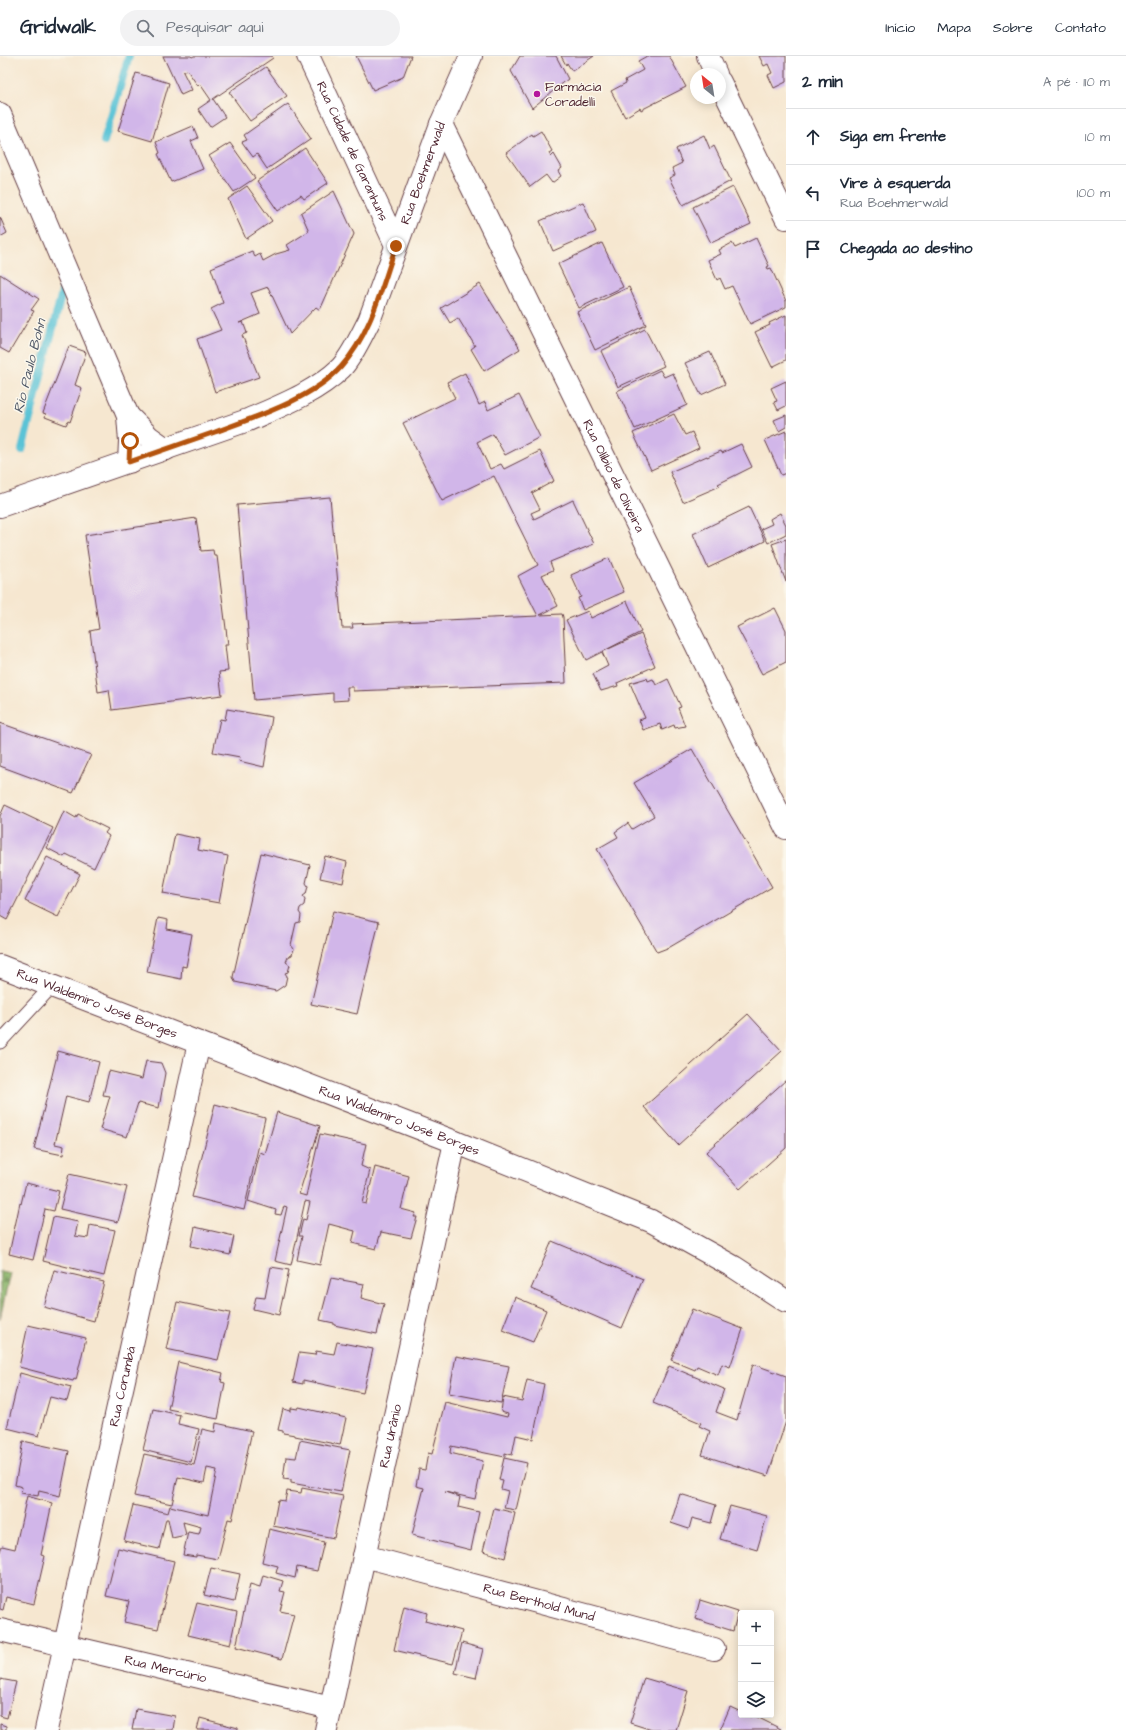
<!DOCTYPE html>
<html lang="pt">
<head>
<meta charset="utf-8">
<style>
	:root { --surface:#fff; --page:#f2f2f3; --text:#1f2937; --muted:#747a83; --line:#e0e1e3 }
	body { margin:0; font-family:"Architects Daughter",sans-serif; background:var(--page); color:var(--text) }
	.controls { position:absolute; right:12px; bottom:12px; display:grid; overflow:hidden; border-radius:4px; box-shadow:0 2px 10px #0003 }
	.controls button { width:36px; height:36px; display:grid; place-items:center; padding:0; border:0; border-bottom:1px solid var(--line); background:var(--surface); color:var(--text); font:20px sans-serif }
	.compass { position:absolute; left:690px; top:12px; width:36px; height:36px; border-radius:50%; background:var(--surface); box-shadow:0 2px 10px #0003; rotate:330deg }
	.stop { position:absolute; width:12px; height:12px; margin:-9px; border:3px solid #b45309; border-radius:50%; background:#fff }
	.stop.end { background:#b45309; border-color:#fff; box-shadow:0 1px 4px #0008 }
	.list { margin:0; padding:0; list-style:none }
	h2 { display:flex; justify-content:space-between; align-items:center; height:52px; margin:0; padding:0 16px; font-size:17px }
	h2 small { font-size:13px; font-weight:400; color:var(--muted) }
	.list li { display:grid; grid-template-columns:26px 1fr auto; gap:12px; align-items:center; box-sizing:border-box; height:56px; padding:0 16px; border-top:1px solid var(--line) }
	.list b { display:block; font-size:15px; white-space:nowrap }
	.list p { margin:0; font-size:13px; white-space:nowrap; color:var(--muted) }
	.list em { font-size:13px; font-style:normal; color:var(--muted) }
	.icon { flex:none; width:22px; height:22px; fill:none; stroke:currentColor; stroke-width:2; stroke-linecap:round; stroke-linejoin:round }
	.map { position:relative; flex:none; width:786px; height:1674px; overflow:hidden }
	header { display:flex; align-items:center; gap:24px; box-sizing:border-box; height:56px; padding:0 20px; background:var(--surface); border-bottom:1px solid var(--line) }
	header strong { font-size:19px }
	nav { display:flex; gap:22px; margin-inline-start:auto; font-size:14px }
	.search { width:280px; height:36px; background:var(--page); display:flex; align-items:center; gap:10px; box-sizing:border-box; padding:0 14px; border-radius:22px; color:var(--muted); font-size:15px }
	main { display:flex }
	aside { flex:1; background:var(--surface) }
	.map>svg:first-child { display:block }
	.forest { fill:url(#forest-firs); stroke:#6c6b4c }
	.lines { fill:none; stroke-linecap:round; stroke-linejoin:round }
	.stream { stroke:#5ac3d6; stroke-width:8 }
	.building { fill:#d1b6e9 }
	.lane-casing { stroke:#643d44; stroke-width:15 }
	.street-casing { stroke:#643d44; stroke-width:24 }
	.secondary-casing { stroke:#643d44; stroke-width:24 }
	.primary-casing { stroke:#643d44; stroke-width:24 }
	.lane { stroke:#fff; stroke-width:13 }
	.street { stroke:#fff; stroke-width:22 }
	.secondary { stroke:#fff; stroke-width:22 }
	.primary { stroke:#fff; stroke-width:22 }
	.route { stroke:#b45309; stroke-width:5 }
	.poi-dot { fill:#b5179e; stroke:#fbf7ec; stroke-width:1.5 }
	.labels { text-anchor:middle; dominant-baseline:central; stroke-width:3; stroke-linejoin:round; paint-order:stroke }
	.poi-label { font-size:13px; fill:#4a1f2b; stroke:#fbf7ec; text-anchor:start }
	.street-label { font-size:13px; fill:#4a1f2b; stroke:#fbf7ec }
	.water-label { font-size:14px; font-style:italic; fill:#505867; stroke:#fbf7ec }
</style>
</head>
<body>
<header>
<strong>Gridwalk</strong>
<div class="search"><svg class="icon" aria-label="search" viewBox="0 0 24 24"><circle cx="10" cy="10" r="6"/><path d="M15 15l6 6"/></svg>Pesquisar aqui</div>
<nav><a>Início</a><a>Mapa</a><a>Sobre</a><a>Contato</a></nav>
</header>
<main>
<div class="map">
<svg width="786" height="1674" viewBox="0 0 786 1674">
	<defs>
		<pattern id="forest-firs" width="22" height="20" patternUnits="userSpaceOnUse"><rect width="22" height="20" fill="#8eb76e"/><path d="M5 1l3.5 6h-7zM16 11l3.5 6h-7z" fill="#76945b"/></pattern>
	</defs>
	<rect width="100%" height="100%" fill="#fbf7ec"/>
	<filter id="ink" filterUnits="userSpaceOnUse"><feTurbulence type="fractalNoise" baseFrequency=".025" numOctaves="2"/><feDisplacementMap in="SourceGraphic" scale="8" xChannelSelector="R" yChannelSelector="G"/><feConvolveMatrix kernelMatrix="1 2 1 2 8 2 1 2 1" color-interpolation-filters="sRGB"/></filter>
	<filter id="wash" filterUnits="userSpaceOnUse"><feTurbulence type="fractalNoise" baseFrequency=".012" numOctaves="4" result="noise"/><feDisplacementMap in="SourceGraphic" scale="16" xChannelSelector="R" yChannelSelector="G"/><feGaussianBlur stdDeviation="0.9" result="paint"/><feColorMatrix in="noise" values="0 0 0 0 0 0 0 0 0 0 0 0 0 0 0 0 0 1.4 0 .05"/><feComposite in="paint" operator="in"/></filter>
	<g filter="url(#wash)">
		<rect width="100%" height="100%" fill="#f6e7d0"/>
		<path class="forest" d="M 0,1215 L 10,1217 L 0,1263 Z"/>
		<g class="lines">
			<g class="stream">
				<path d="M 104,85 L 129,0"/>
				<path d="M 22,394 L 63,232"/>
			</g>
		</g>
		<g id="blocks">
			<g class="building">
				<path d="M 163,0 L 191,0 L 192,1 L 194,0 L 272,0 L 273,2 L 213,43 L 225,61 L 210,71 L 198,53 L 211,44 L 200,28 L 198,30 L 187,14 L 183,16 L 192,34 L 181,39 Z"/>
				<path d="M 356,0 L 411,0 L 403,21 L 373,34 Z"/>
				<path d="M 520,0 L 556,0 L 568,23 L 532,52 L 511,15 Z"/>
				<path d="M 561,0 L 594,0 L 572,15 L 567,7 L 566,9 Z"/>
				<path d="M 647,0 L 669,0 L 686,31 L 641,54 L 640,52 L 625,61 L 611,35 L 626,27 L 625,24 L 643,14 L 638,5 Z"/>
				<path d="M 759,0 L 786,0 L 786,26 L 774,32 L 768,19 L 772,17 L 768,8 L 764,10 Z"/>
				<path d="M 266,11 L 287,40 L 250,65 L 229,36 Z"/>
				<path d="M 136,17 L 169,27 L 152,85 L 118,75 Z"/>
				<path d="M 288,48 L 311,83 L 267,113 L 257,98 L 253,101 L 242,86 L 247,84 L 244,79 Z"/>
				<path d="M 193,70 L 198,82 L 191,85 L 203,113 L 171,126 L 158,98 L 160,97 L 156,86 Z"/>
				<path d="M 541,75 L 552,95 L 549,97 L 551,101 L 554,98 L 562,112 L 558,115 L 561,120 L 552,127 L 546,119 L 530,131 L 506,97 L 532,78 L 533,80 Z"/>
				<path d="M 704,79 L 710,93 L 714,90 L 731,125 L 683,149 L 669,122 L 675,119 L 672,112 L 682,107 L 676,93 Z"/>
				<path d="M 230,87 L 255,122 L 234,136 L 209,100 Z"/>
				<path d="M 305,92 L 328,127 L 304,143 L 301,139 L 278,155 L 257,125 Z"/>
				<path d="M 247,130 L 272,165 L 246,183 L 228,143 Z"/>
				<path d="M 733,131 L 751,168 L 711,187 L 693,151 Z"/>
				<path d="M 334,135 L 354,178 L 320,254 L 316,251 L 290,278 L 268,231 L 251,237 L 260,258 L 239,267 L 243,266 L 247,277 L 242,279 L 259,321 L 215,336 L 197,283 L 221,274 L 211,253 L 223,247 L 211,212 L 252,195 L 255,201 L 260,198 L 263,205 L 276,198 L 290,194 L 287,189 L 309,175 L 301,157 Z"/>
				<path d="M 583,146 L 596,176 L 553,195 L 540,165 Z"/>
				<path d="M 0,161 L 7,177 L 0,181 Z"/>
				<path d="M 756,182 L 769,210 L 767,211 L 768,213 L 771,212 L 786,245 L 786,251 L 750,268 L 732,230 L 725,233 L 720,222 L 717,224 L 708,204 L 721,198 L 719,194 L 732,187 L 735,192 Z"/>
				<path d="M 602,187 L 623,231 L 579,252 L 558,208 Z"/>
				<path d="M 0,218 L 39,243 L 31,254 L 34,255 L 9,297 L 0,292 Z"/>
				<path d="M 480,228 L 520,293 L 484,315 L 471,293 L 475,290 L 458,262 L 450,267 L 441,252 Z"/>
				<path d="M 629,231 L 646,269 L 595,294 L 577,256 Z"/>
				<path d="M 786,259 L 786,304 L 772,311 L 755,276 L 770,269 L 769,267 Z"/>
				<path d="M 645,273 L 664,310 L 618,331 L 601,295 Z"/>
				<path d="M 69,290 L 86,296 L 75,329 L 82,332 L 70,366 L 68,365 L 66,369 L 45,361 L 46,358 L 43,357 Z"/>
				<path d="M 710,296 L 725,328 L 701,339 L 685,307 Z"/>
				<path d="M 660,314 L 664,321 L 673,317 L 687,349 L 635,373 L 617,335 Z"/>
				<path d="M 465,317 L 479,349 L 485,346 L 488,354 L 519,339 L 540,381 L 505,399 L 493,378 L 477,386 L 490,413 L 501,408 L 504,413 L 540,395 L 554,425 L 532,437 L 540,453 L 531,457 L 534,463 L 573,444 L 594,488 L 550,506 L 553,514 L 542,519 L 558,550 L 540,559 L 562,558 L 563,561 L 566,627 L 353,635 L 353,631 L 347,631 L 348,644 L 333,645 L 333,637 L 254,644 L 237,449 L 330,441 L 342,572 L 353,572 L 352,568 L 538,560 L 518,520 L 538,509 L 494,420 L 442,445 L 403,367 L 455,342 L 447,326 Z"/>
				<path d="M 786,325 L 786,350 L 778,354 L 774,346 L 777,345 L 771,332 Z"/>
				<path d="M 674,358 L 685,379 L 692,376 L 699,392 L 651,414 L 633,377 Z"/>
				<path d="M 786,359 L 786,371 L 779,375 L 774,364 Z"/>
				<path d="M 786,375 L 786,417 L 781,419 L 765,384 Z"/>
				<path d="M 741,388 L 752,411 L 718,428 L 720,430 L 683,446 L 670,416 L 707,400 L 707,401 L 721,395 L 722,397 Z"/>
				<path d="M 749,451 L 765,485 L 708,512 L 693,478 Z"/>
				<path d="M 780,457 L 786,469 L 786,478 L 768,487 L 761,473 L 772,468 L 770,463 Z"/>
				<path d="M 196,462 L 201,495 L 213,494 L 214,500 L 217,500 L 228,589 L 225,589 L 228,615 L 219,616 L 222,639 L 112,654 L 109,634 L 98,636 L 90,575 L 99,573 L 85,479 Z"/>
				<path d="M 786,483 L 786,526 L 772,488 Z"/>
				<path d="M 609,502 L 624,536 L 583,554 L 578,542 L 581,541 L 571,519 Z"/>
				<path d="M 627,545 L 641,576 L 586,604 L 566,564 L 588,555 L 591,562 Z"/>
				<path d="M 775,552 L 786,574 L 786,606 L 762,618 L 737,571 Z"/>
				<path d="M 641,578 L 655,610 L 617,627 L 618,630 L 601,635 L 593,618 L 608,610 L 602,596 Z"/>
				<path d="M 647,622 L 648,625 L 653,623 L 656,629 L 668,623 L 681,651 L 678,652 L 685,670 L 675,672 L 674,669 L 662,674 L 660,668 L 643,674 L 639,664 L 645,662 L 630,627 Z"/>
				<path d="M 227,653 L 272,661 L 264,711 L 239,705 L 240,701 L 213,696 L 220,663 L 225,664 Z"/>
				<path d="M 0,667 L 91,699 L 73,737 L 0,710 Z"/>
				<path d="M 692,693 L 772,831 L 670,891 L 657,896 L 597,793 L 618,781 L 615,776 L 628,767 L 632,773 L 654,760 L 634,727 Z"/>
				<path d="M 5,749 L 53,772 L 7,864 L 0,860 L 0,760 Z"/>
				<path d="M 64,755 L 76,762 L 78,758 L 108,773 L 105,777 L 109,780 L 94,812 L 66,798 L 64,801 L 47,792 Z"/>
				<path d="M 175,778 L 200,783 L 198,794 L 228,800 L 219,847 L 163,837 Z"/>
				<path d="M 261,797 L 310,809 L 306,827 L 308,830 L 306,838 L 303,840 L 305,843 L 304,849 L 300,852 L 299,856 L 301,859 L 300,866 L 296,867 L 291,889 L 294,893 L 292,899 L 288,901 L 286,906 L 290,909 L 288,916 L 285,917 L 287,920 L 285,929 L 276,935 L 235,926 L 233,921 Z"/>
				<path d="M 325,800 L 347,806 L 343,827 L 320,822 Z"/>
				<path d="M 47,801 L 80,818 L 58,861 L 25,845 Z"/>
				<path d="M 333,855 L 379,866 L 357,958 L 311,948 Z"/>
				<path d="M 158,862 L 168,864 L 167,873 L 192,878 L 186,911 L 182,910 L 181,923 L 147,916 Z"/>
				<path d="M 748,958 L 782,995 L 678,1089 L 644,1051 Z"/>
				<path d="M 58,995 L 99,1006 L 89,1046 L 66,1040 L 55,1088 L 64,1090 L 63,1099 L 34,1093 Z"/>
				<path d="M 146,1005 L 161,1007 L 165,1017 L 159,1052 L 138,1047 L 127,1081 L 100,1073 L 110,1040 L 103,1039 L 109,1015 L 142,1023 Z"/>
				<path d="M 786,1024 L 786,1092 L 740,1133 L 706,1096 Z"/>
				<path d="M 215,1048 L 265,1062 L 244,1154 L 192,1141 Z"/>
				<path d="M 277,1056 L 320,1070 L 299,1138 L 306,1140 L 320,1078 L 366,1088 L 361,1110 L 370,1114 L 362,1147 L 366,1148 L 375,1111 L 409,1120 L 401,1153 L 416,1157 L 414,1161 L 417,1161 L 411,1182 L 381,1176 L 376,1193 L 352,1187 L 355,1175 L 329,1168 L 320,1209 L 297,1204 L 302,1180 L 299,1180 L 303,1163 L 306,1164 L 310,1146 L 305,1145 L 291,1209 L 275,1205 L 287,1151 L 284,1150 L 281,1159 L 275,1158 L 276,1154 L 248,1145 L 260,1096 L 265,1098 Z"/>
				<path d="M 69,1118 L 127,1131 L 118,1166 L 60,1153 Z"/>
				<path d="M 26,1127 L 59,1135 L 54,1155 L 45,1153 L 33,1204 L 9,1198 L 20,1147 L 21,1148 Z"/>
				<path d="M 53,1161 L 78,1166 L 75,1180 L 88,1182 L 90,1169 L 115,1174 L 104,1220 L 43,1205 Z"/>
				<path d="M 195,1171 L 234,1180 L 230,1199 L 191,1190 Z"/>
				<path d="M 552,1185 L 643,1223 L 622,1272 L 531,1233 Z"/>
				<path d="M 271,1211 L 289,1214 L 279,1259 L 253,1253 L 256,1241 L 265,1242 Z"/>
				<path d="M 54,1214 L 104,1226 L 94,1265 L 44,1251 Z"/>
				<path d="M 331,1222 L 364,1228 L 361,1242 L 384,1248 L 377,1278 L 334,1269 L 334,1267 L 320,1264 Z"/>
				<path d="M 515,1241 L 546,1254 L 533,1286 L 502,1274 Z"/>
				<path d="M 177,1246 L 230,1257 L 218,1304 L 166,1293 Z"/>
				<path d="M 692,1253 L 743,1273 L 730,1311 L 722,1308 L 718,1319 L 697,1310 L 695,1314 L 671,1304 Z"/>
				<path d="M 28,1269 L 86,1282 L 76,1324 L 74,1323 L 73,1325 L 19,1311 Z"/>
				<path d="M 337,1286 L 373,1293 L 363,1337 L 303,1324 L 303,1328 L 293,1326 L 299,1297 L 315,1299 L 316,1295 L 334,1298 Z"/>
				<path d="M 456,1300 L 509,1310 L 501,1347 L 449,1337 Z"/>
				<path d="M 178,1306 L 223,1317 L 221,1326 L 225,1327 L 218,1363 L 168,1353 Z"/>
				<path d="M 753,1308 L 786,1320 L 786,1365 L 768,1420 L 702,1399 L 710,1375 L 699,1370 L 701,1367 L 653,1347 L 669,1310 L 724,1333 L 716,1356 L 737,1364 Z"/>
				<path d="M 20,1317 L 71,1331 L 67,1345 L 50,1341 L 39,1380 L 7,1372 Z"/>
				<path d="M 527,1324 L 544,1328 L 533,1383 L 516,1379 L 512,1399 L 505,1397 L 505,1401 L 451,1390 L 450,1397 L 483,1405 L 475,1443 L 445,1436 L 460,1441 L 458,1451 L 479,1456 L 471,1494 L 412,1479 L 424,1432 L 416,1430 L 419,1413 L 425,1414 L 428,1397 L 432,1398 L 445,1346 L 507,1361 L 508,1358 L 501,1356 L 503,1341 L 522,1345 Z"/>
				<path d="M 299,1351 L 346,1362 L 340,1389 L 295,1380 L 295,1379 L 283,1377 L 283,1375 L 278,1374 L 283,1353 L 291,1355 L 291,1352 L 298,1353 Z"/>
				<path d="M 153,1353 L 180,1359 L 178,1368 L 199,1373 L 191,1406 L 143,1394 Z"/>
				<path d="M 216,1367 L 252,1375 L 232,1464 L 228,1463 L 218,1503 L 196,1499 L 196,1501 L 183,1499 L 188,1476 L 199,1478 L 201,1471 L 183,1466 L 186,1479 L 172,1482 L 168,1463 L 166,1463 L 159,1493 L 124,1485 L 133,1449 L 168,1457 L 170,1450 L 208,1459 L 217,1414 L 207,1412 L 204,1427 L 178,1421 L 172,1448 L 134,1440 L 144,1398 L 194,1409 L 202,1373 L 215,1376 Z"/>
				<path d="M 300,1384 L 350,1394 L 341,1436 L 291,1427 L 291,1424 L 283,1423 L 286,1401 L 296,1402 Z"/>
				<path d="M 23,1385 L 69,1395 L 60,1440 L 39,1435 L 38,1440 L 21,1437 L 22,1431 L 15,1429 Z"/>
				<path d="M 504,1402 L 527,1407 L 516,1454 L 504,1452 L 508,1435 L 501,1433 L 503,1425 L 499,1424 Z"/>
				<path d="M 302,1432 L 343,1440 L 334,1482 L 273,1470 L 278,1444 L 285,1445 L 287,1435 L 301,1437 Z"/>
				<path d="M 680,1438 L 716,1449 L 711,1467 L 692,1462 L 689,1473 L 671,1467 Z"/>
				<path d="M 27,1440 L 52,1447 L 41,1499 L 45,1500 L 34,1548 L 6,1541 L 3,1554 L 0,1553 L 0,1495 L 2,1490 L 15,1493 Z"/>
				<path d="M 730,1450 L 767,1460 L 757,1494 L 720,1483 Z"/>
				<path d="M 494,1452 L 515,1457 L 505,1502 L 483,1495 Z"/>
				<path d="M 269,1473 L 324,1486 L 317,1515 L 297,1511 L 295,1522 L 276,1517 L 278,1510 L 262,1506 Z"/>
				<path d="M 118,1492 L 174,1505 L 158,1573 L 124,1566 L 129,1545 L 106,1540 Z"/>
				<path d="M 211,1512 L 240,1518 L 234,1546 L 204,1539 Z"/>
				<path d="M 263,1519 L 283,1525 L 280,1535 L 285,1536 L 280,1555 L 294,1558 L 282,1603 L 236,1591 L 250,1528 L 260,1531 Z"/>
				<path d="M 700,1544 L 738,1556 L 733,1575 L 695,1563 Z"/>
				<path d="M 197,1547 L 237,1556 L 230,1589 L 188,1579 Z"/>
				<path d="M 404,1550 L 427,1557 L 425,1565 L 462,1575 L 453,1608 L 394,1594 Z"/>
				<path d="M 462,1587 L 483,1593 L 476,1622 L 455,1617 Z"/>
				<path d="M 644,1622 L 688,1635 L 676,1674 L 652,1674 L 630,1667 Z"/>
				<path d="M 0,1623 L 16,1626 L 7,1662 L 0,1660 Z"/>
				<path d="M 730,1651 L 741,1656 L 741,1659 L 751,1661 L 753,1659 L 781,1673 L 781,1674 L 720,1674 Z"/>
				<path d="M 136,1653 L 175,1660 L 173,1674 L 132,1674 Z"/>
				<path d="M 200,1662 L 238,1672 L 238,1674 L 197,1674 Z"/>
				<path d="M 0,1668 L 6,1670 L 6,1674 L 0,1674 Z"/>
			</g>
		</g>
	</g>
	<g filter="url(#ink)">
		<use href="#blocks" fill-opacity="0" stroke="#643d44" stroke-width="1"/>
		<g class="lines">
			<g class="lane-casing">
				<path id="lane" d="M 0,986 L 52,930"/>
			</g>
			<g class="street-casing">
				<g id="street">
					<path id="s1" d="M 308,0 L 396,189"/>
					<path d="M 708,0 L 716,18"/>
					<path d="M 720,26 L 786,162"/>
					<path d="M 0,58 L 128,360 L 130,385 L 129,406"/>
					<path id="s2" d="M 441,68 L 786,772"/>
					<path d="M 128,360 L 149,381 L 166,393"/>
					<path id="s3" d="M 364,1500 L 714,1593"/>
					<path id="s4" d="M 0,1574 L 331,1652"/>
					<path id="s5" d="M 326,1674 L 455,1086"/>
				</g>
			</g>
			<g class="secondary-casing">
				<g id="secondary">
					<path id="s6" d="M 0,450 L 248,364 C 280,350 315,337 341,312 C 353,299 361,280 369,265 L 441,68 L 471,0"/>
					<path id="s7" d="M 46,1674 L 199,987"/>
				</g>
			</g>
			<g class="primary-casing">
				<g id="primary">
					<path id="s8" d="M 0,910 L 455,1086 L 651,1165 L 734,1211 L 786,1245"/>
				</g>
			</g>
			<use href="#lane" class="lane"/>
			<use href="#street" class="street"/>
			<use href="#secondary" class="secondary"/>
			<use href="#primary" class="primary"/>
		</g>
	</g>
	<g class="lines" filter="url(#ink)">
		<path class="route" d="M 130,385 L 129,406 C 157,396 186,386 215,376 C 255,361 312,343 341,311 C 371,278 382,230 396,190"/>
	</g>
	<circle class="poi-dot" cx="537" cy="38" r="4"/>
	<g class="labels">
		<g class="poi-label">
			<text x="545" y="31">Farmácia<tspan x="545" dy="15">Coradelli</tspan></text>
		</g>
		<g class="street-label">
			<text stroke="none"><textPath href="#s1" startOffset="105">Rua Cidade de Garanhuns</textPath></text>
			<text stroke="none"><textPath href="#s6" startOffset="582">Rua Boehmerwald</textPath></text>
			<text stroke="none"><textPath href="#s2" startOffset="392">Rua Olíbio de Oliveira</textPath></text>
			<text stroke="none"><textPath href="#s8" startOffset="104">Rua Waldemiro José Borges</textPath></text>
			<text stroke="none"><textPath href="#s8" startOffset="428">Rua Waldemiro José Borges</textPath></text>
			<text stroke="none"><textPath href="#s7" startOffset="352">Rua Corumbá</textPath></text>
			<text stroke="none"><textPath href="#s5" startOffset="301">Rua Urânio</textPath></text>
			<text stroke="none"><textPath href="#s3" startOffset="181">Rua Berthold Mund</textPath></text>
			<text stroke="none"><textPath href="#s4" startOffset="170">Rua Mercúrio</textPath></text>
		</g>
		<g class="water-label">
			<text transform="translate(30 310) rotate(-76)">Rio Paulo Bohn</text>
		</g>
	</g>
</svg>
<div class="controls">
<button>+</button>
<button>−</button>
<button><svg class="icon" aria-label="layers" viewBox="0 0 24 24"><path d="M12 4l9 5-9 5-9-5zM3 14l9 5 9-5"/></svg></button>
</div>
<svg class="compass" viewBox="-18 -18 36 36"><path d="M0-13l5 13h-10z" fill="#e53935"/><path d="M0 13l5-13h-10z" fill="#747a83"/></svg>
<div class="stop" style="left:130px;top:385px"></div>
<div class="stop end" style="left:396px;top:190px"></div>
</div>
<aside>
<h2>2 min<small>A pé · 110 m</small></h2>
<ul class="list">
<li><svg class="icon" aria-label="ahead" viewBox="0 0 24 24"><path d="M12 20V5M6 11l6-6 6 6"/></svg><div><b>Siga em frente</b></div><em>10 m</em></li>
<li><svg class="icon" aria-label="left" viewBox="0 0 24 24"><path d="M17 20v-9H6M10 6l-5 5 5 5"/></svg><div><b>Vire à esquerda</b><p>Rua Boehmerwald</p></div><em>100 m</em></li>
<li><svg class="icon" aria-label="arrive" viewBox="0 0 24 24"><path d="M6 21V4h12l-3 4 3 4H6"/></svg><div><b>Chegada ao destino</b></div></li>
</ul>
</aside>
</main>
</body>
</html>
